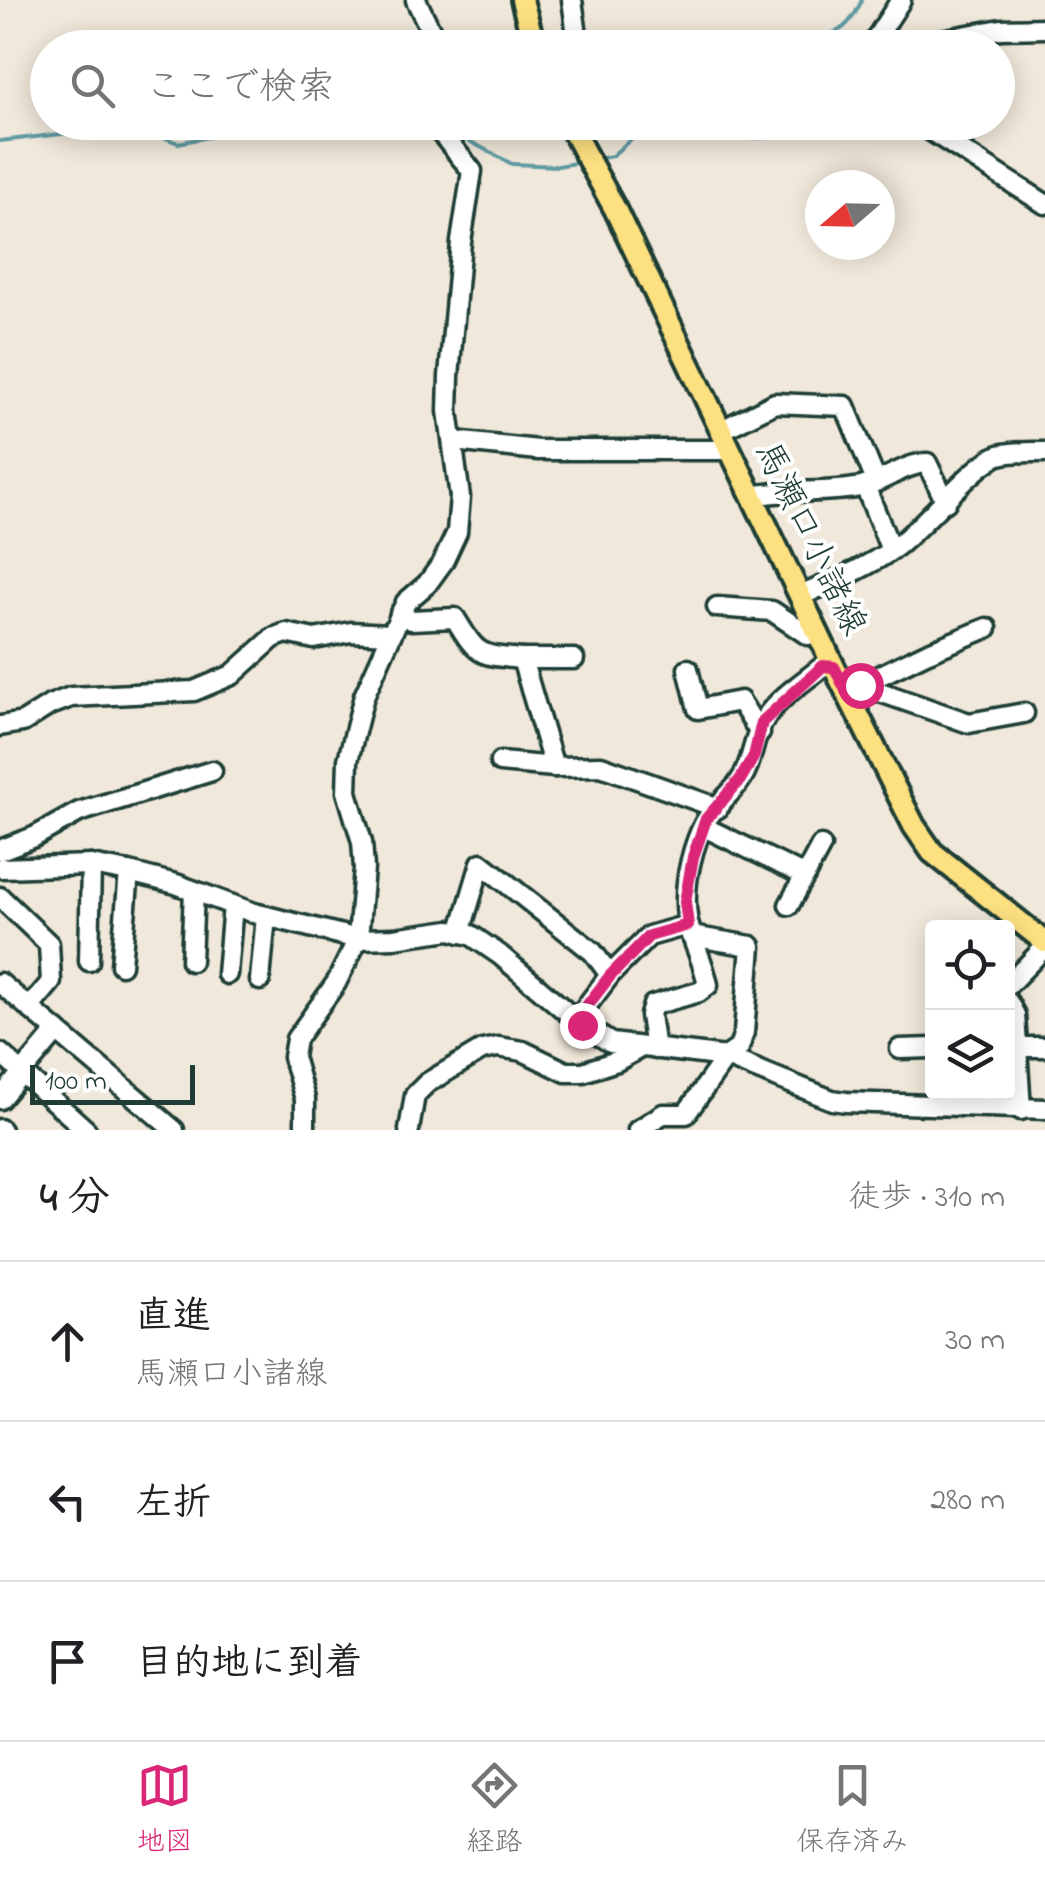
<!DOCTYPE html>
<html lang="ja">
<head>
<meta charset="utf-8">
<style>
	:root { --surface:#fff; --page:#f2f2f2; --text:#202124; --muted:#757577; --line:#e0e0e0; --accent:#db2777 }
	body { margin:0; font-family:"Indie Flower","Klee One",sans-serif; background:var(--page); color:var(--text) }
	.controls { position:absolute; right:30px; bottom:30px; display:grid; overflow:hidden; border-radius:10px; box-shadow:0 5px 25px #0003 }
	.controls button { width:90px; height:90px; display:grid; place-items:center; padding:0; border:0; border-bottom:2px solid var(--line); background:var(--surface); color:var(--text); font:50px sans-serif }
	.compass { position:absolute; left:805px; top:170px; width:90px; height:90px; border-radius:50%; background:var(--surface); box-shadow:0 5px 25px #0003; rotate:250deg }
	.scale { position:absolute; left:30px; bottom:25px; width:165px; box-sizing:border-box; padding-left:10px; border:5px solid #1f3d34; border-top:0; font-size:28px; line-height:35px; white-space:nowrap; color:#1f3d34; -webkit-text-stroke:8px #fff; paint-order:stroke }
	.stop { position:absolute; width:30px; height:30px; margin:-22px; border:8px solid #db2777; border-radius:50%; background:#fff }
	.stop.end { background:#db2777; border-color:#fff; box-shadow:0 2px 10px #0008 }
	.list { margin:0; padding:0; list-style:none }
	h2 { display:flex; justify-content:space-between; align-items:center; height:130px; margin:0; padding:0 40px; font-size:42px }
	h2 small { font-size:32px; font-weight:400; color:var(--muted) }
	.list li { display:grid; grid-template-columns:65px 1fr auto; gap:30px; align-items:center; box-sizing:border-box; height:160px; padding:0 40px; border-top:2px solid var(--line) }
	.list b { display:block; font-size:38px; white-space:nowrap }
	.list p { margin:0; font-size:32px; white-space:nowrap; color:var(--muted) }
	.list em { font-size:32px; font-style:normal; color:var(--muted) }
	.icon { flex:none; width:55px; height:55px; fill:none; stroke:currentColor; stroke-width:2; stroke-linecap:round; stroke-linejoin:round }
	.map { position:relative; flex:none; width:1045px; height:1130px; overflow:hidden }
	.search { position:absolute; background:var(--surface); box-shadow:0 5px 25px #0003; left:30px; right:30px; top:30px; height:110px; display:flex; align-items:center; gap:25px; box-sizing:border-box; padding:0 35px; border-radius:55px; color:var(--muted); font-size:38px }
	.sheet { height:610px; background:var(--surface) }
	nav { display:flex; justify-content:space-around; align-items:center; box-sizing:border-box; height:140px; border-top:2px solid var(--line); background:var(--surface); font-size:28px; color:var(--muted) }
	nav a { display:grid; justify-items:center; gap:5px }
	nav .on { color:var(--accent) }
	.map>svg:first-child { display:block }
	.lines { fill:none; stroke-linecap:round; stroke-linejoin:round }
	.stream { stroke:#619ba3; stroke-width:4 }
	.minor-casing { stroke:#1f3d34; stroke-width:25 }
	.major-casing { stroke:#1f3d34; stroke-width:28 }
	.minor { stroke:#fff; stroke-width:18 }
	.major { stroke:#fde080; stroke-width:20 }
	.route { stroke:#db2777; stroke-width:12 }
	.labels { text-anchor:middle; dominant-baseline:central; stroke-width:8; stroke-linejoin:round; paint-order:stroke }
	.street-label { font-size:35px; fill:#1f3d34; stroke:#fff }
</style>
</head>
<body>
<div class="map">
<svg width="1045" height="1130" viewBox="0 0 1045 1130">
	<rect width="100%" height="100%" fill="#f0e8da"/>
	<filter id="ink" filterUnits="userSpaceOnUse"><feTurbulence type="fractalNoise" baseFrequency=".01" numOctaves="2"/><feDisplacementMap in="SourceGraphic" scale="20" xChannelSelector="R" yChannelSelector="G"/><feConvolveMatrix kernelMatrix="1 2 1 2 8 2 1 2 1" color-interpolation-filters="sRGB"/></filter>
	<g filter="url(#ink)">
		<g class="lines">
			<g class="stream">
				<path d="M 796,48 C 830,29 843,42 862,0"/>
				<path d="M 125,122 L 178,143 L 283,122"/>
				<path d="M 340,122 L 362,130 L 387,122"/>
				<path d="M 445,128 L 512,164 L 558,166 L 581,162"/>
				<path d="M 0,141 L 70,133 L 87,122"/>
				<path d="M 596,159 L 612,156 L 639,132 L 663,128 L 721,126 L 748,138 L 762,138 L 775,122"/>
			</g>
			<g class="minor-casing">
				<g id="minor">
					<path d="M 416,0 L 439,48"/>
					<path d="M 572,0 L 577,35 L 575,48"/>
					<path d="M 874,48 L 877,37 L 901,0"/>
					<path d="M 896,48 L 1001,29 L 1045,28"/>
					<path d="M 917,122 L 1045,204"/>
					<path d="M 720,431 L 775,403 L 845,406 L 876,481"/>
					<path d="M 454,441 L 538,450 L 729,450"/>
					<path d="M 865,486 L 891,550"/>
					<path d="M 752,496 C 788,489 825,494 861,487 C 884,482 904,464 927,463 L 946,502"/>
					<path d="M 800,596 C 832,582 867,568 896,547 C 924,526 974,464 999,455 C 1013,451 1030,452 1045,452"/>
					<path d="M 717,607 L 772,611 L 808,635 L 817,631"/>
					<path d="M 400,613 L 411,620 L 455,618 C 478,656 478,655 522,659 L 554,767"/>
					<path d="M 522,659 L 574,659"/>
					<path d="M 688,669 L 698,709 L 740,701 L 760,733"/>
					<path d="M 860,685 L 969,723 L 1024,713"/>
					<path d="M 856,687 L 926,653 L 987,628"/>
					<path d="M 0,726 L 23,722 L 50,705 L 71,697 L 194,691 L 232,675 L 273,638 L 286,633 L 314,639 L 351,632 L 390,634"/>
					<path d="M 500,762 L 554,767 L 601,766 L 718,808"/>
					<path d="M 704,827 L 805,876"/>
					<path d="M 0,850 L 34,837 L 79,812 L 212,771"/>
					<path d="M 0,868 L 91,865 L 129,872 L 176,884 L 254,913 L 358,939 L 394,938 L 450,930 L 471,935 L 500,955 L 582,1025 L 611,1043 L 726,1057 L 832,1100 L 846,1102 L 1045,1109"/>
					<path d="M 0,897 L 49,944 L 51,982 L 29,1008"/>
					<path d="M 789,905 L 821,846"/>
					<path d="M 460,933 L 481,863 L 593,952 L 610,975"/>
					<path d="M 89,961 L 91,865"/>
					<path d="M 191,961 L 194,891"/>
					<path d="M 121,965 L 129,872"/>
					<path d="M 227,974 L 233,905"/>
					<path d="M 260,980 L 266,916"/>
					<path d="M 0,983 L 174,1130"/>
					<path d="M 1008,985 L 1045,947"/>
					<path d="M 1008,1002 L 1015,1015 L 1021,1110"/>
					<path d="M 576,1020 L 610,975 L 649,936 L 688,925"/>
					<path d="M 1011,1047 L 1045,1047"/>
					<path d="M 655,1049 L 650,1015 L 653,1005 L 699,992 L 708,985 C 703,957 686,933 686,904 C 685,878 693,845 705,822 C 713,808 730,795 740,781 C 753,762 752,743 762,724 C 773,701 804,682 823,666 L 834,667"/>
					<path d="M 900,1049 L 932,1048"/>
					<path d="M 0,1053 L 86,1130"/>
					<path d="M 0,1099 L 57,1031"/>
					<path d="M 0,1129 L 1,1130"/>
					<path d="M 305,1130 L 305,1099 L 293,1057 L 296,1039 L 336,983 L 358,939 L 364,868 L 362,842 L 347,792 L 348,760 L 364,696 L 406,602 L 427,584 L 443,562 L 457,532 L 460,497 L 448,411 L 449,376 L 461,242 L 472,171 L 441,133 L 439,122"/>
					<path d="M 409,1130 L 415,1095 L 427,1083 L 482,1050 L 498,1047 L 523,1051 L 566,1072 L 583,1072 L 617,1061 L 640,1048"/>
					<path d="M 638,1130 L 663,1114 L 686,1114 L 726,1057 L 739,1048 L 744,1032 L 751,946 L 691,936"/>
				</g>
			</g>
			<g class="major-casing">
				<g id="major">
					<path d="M 522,0 L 535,48"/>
					<path d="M 568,122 L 615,209 L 834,667 L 914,826 L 932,852 L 1045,942"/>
				</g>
			</g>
			<use href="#minor" class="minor"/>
			<use href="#major" class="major"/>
		</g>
	</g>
	<g class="lines" filter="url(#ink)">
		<path class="route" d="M 582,1025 L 576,1020 L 610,976 L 649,936 L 688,925 L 685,902 L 693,857 L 706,819 L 740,780 L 754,756 L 762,722 L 823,666 L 834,667 L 847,692 L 860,685"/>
	</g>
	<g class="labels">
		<g class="street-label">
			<text transform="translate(809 539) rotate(64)">馬瀬口小諸線</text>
		</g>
	</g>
</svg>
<div class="controls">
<button><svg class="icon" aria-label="locate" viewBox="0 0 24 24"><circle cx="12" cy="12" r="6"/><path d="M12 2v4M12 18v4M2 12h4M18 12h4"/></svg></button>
<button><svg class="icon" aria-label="layers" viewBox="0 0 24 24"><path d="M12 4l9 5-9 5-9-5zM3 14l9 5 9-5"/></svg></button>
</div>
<svg class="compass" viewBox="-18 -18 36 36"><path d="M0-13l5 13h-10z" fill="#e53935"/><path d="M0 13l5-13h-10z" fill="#757577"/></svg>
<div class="scale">100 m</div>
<div class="stop" style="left:860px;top:685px"></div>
<div class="stop end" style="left:582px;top:1025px"></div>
<div class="search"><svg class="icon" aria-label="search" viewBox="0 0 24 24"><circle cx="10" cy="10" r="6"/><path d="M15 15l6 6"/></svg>ここで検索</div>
</div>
<section class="sheet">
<h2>4 分<small>徒歩 · 310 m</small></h2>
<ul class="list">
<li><svg class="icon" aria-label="ahead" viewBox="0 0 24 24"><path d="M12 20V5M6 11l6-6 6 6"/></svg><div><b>直進</b><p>馬瀬口小諸線</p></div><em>30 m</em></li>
<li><svg class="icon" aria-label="left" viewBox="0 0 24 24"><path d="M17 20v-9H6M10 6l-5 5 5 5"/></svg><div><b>左折</b></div><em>280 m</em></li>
<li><svg class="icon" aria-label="arrive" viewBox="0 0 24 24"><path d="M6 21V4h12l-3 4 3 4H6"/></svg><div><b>目的地に到着</b></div></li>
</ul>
</section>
<nav>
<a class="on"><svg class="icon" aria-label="map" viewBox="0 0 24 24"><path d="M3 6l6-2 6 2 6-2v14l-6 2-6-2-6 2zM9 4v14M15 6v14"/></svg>地図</a>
<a><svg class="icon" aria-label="directions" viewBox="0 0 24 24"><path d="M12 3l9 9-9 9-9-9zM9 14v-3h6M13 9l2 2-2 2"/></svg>経路</a>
<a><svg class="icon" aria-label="saved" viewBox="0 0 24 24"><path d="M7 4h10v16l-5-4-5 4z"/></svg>保存済み</a>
</nav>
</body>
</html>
